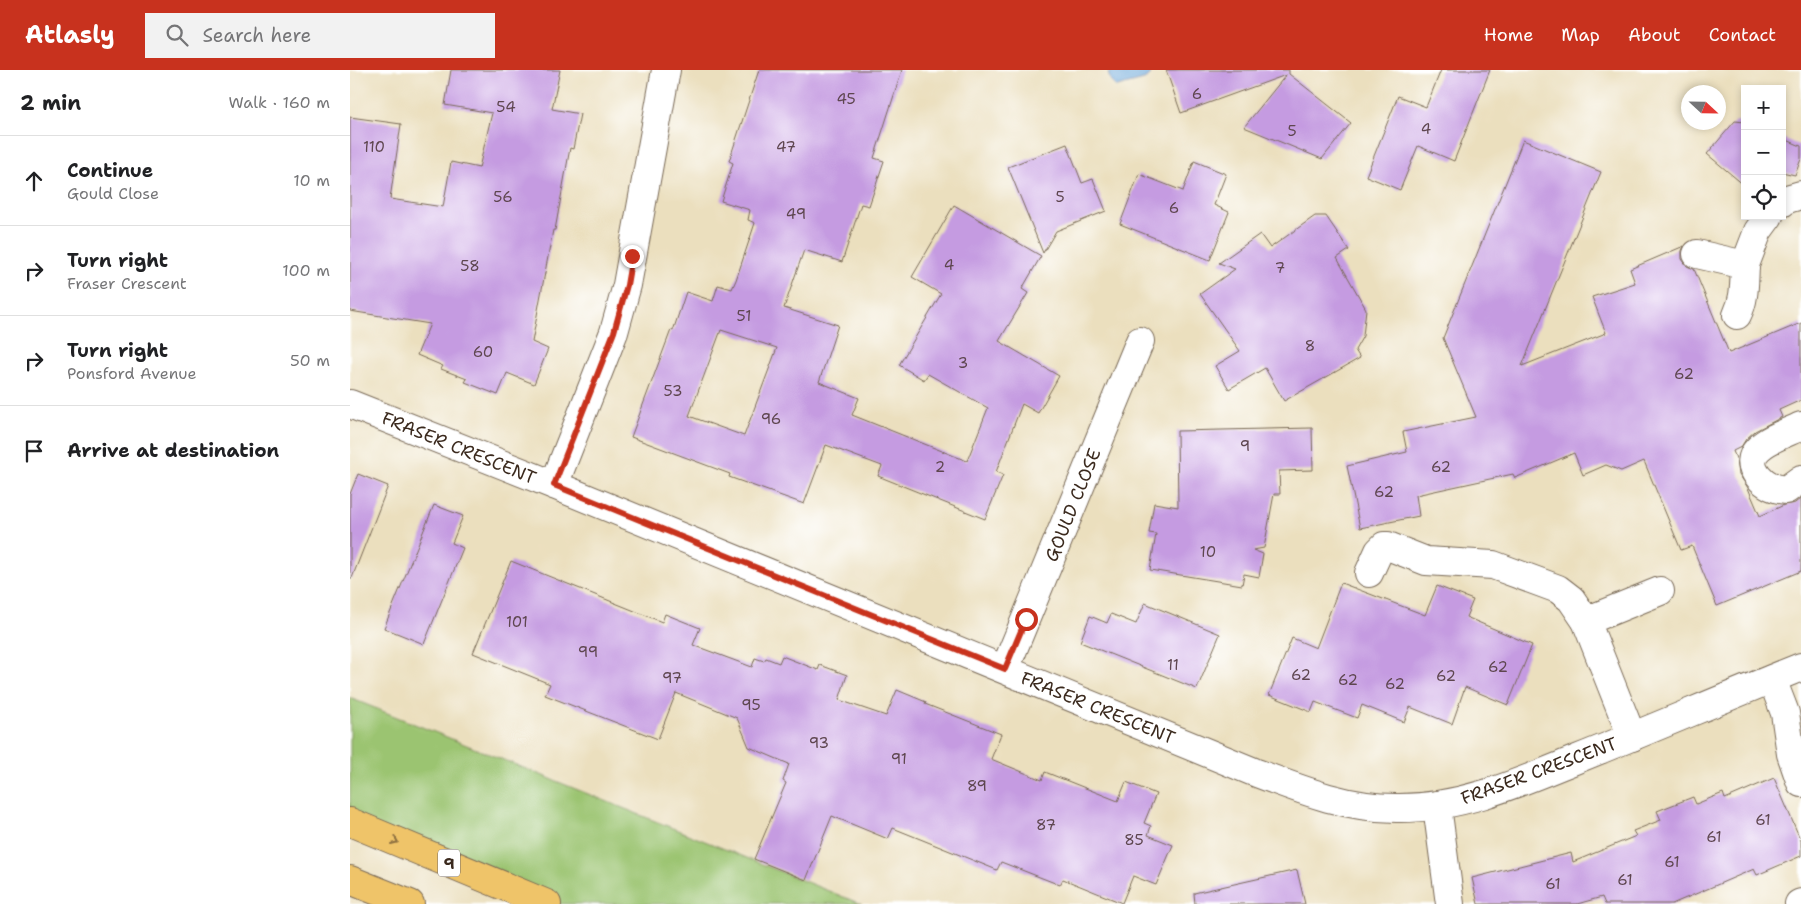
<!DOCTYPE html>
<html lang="en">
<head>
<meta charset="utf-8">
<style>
	:root { --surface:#fff; --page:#f2f2f2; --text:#202124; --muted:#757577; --line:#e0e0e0; --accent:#c8321e }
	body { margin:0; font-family:"Shantell Sans",sans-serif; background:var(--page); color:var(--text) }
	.controls { position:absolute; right:15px; top:15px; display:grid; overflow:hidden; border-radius:0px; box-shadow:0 2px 8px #0003 }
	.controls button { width:45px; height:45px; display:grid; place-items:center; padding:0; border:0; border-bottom:1px solid var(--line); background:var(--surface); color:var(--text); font:25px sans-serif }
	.compass { position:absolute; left:1331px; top:15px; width:45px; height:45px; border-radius:50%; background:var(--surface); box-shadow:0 2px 8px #0003; rotate:112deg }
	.stop { position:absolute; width:15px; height:15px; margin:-11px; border:4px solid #c8321e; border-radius:50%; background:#fff }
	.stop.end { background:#c8321e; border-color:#fff; box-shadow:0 1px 5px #0008 }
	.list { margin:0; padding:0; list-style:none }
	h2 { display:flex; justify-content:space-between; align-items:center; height:65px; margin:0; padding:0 20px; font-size:21px }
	h2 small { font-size:16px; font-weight:400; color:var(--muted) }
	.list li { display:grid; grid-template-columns:32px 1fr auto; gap:15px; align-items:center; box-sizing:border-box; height:90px; padding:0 20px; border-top:1px solid var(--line) }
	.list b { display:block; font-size:19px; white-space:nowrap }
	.list p { margin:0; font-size:16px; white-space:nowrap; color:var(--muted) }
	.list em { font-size:16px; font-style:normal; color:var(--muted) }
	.icon { flex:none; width:28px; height:28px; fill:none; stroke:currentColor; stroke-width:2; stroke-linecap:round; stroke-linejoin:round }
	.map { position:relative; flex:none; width:1451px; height:834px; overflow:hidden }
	header { display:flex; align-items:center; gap:30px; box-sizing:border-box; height:70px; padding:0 25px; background:var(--accent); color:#fff }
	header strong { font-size:24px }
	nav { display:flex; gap:28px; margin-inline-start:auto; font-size:18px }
	.search { width:350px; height:45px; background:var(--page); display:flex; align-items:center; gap:12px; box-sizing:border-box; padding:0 18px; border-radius:0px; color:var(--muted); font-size:19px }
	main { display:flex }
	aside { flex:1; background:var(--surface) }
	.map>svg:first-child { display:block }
	.green { fill:#9bc471; stroke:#6b7748 }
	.water { fill:#64a2d6; stroke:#50667a }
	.building { fill:#c59be1; fill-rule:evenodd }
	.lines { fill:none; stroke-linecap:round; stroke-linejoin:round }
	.minor-casing { stroke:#796956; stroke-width:30 }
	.highway-casing { stroke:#796956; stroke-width:30 }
	.minor { stroke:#fff; stroke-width:28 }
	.highway { stroke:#efc469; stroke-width:28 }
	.oneway { stroke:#8c6f40 }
	.route { stroke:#c8321e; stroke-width:6 }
	.labels { text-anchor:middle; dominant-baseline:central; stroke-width:4; stroke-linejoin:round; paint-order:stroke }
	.number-label { font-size:15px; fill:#5e464f }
	.shield { fill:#fff; stroke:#766a62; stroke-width:1 }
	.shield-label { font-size:16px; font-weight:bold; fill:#3b2a1e }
	.street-label { font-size:18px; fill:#3b2a1e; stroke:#fff }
</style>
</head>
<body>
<header>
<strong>Atlasly</strong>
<div class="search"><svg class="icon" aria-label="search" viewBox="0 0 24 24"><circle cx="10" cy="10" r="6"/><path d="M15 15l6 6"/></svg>Search here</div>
<nav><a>Home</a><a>Map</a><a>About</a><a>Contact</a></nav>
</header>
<main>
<aside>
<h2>2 min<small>Walk · 160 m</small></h2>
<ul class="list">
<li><svg class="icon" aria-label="ahead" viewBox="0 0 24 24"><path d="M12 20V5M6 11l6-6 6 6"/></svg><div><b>Continue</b><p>Gould Close</p></div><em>10 m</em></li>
<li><svg class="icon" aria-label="right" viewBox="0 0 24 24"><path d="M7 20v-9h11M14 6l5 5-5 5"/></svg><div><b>Turn right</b><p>Fraser Crescent</p></div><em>100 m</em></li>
<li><svg class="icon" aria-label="right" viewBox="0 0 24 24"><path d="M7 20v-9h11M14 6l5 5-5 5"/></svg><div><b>Turn right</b><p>Ponsford Avenue</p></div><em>50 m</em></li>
<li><svg class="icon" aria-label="arrive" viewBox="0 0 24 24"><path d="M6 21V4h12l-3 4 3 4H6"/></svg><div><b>Arrive at destination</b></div></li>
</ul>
</aside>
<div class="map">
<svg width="1451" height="834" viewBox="0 0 1451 834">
	<rect width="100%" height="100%" fill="#fff"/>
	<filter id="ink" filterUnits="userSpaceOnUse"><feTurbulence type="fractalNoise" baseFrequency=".02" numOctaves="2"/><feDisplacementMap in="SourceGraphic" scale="10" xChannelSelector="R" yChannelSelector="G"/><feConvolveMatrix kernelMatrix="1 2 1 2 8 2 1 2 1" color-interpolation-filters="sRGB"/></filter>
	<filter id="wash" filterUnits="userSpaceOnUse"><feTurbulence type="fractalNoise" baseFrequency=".0096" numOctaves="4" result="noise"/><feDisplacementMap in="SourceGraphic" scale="20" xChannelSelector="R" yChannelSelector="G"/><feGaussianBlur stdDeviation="1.12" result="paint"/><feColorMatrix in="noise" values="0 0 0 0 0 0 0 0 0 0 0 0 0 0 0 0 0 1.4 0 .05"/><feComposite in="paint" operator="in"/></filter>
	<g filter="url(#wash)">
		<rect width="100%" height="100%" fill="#ebdfbe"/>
		<path class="green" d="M 0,628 L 511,834 L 197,834 L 0,752 Z"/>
		<path class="water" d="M 767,0 L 800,0 L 801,3 L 799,7 L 794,10 L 767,17 L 761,12 L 758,3 Z"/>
		<g id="blocks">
			<g class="building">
				<path d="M 101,0 L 210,0 L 202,39 L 230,44 L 223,79 L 220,78 L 205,160 L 203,160 L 182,272 L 198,279 L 184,314 L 157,303 L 148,325 L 115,312 L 117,309 L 91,299 L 93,296 L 67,285 L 80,254 L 0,241 L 0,47 L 51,54 L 40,129 L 93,137 L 101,92 L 129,98 L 142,43 L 95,35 Z"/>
				<path d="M 409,0 L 552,0 L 524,88 L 534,91 L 519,136 L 511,134 L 492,192 L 454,180 L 434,238 L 488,255 L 469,312 L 509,328 L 502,345 L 617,391 L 638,338 L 578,304 L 574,310 L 549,295 L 591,224 L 562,207 L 604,135 L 691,186 L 672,219 L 678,223 L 649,271 L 709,306 L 688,343 L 672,334 L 646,402 L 653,405 L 635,449 L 528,406 L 532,396 L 476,375 L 454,434 L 379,407 L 380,404 L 281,367 L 321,260 L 323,261 L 336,222 L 363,231 L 368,215 L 382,219 L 386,210 L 405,153 L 398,150 L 400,140 L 371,131 L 383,93 L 379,91 ZM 371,260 L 427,278 L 394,366 L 339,346 Z"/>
				<path d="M 816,0 L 939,0 L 939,4 L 1001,53 L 972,89 L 894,57 L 936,5 L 831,43 Z"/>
				<path d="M 1091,0 L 1140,0 L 1104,91 L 1068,76 L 1050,120 L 1016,106 L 1048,26 L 1076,37 Z"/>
				<path d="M 1385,51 L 1395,52 L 1395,116 L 1357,84 Z"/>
				<path d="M 1432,68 L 1451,76 L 1451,89 L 1445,105 L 1432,102 Z"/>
				<path d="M 1173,70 L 1251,102 L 1172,296 L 1256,263 L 1242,227 L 1285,213 L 1280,199 L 1334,176 L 1332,181 L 1332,189 L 1337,196 L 1344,199 L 1379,283 L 1451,253 L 1451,330 L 1429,340 L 1432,347 L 1405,361 L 1396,369 L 1391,377 L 1383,381 L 1387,391 L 1389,404 L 1398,418 L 1410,446 L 1434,435 L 1445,433 L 1451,428 L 1451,501 L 1367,536 L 1342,476 L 1331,480 L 1294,391 L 1271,401 L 1256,395 L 1233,405 L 1224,383 L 1165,408 L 1163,404 L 1066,425 L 1069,446 L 1010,458 L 997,396 L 1057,382 L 1053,362 L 1126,347 L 1093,268 Z"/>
				<path d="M 717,74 L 732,113 L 743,109 L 756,141 L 706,161 L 693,183 L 658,97 Z"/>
				<path d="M 844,91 L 876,104 L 864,135 L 879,142 L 860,190 L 770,154 L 789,104 L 833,121 Z"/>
				<path d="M 965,146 L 976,146 L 999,180 L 987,188 L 1016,239 L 1013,266 L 1005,280 L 1010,288 L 934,331 L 915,298 L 879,319 L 865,296 L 890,281 L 850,224 L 885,199 L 869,193 L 910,164 L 920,178 Z"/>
				<path d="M 962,358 L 963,400 L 929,401 L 930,424 L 924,424 L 914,478 L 903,480 L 913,484 L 909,507 L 894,504 L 892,515 L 800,500 L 806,464 L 799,463 L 804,433 L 828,437 L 827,361 Z"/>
				<path d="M 8,404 L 38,416 L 2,508 L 0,508 L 0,424 Z"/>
				<path d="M 84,435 L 113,446 L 102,473 L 113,478 L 74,574 L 34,558 Z"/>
				<path d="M 161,491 L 312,552 L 315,544 L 350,558 L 343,575 L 402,597 L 405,588 L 414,591 L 416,588 L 429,593 L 432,586 L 468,600 L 470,595 L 497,605 L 489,630 L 536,646 L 547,620 L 576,632 L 575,634 L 651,664 L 641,689 L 692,710 L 695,702 L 768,731 L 776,712 L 806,724 L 794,753 L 801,756 L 798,765 L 823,775 L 806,815 L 783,806 L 772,833 L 713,809 L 710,815 L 651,792 L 647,800 L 543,758 L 538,769 L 482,746 L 456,810 L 404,789 L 436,713 L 433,711 L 439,694 L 399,677 L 387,648 L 326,623 L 308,669 L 195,625 L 200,614 L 123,583 Z"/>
				<path d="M 991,513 L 1075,545 L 1087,516 L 1123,530 L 1116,547 L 1182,575 L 1158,635 L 1115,617 L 1102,654 L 1060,637 L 1054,652 L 1012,635 L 1007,648 L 965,632 L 961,642 L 919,625 L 942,568 L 966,578 Z"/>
				<path d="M 795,533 L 870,564 L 847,619 L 730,572 L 740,546 L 757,553 L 761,544 L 786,554 Z"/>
				<path d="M 1424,708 L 1451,771 L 1451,786 L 1407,805 L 1404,799 L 1322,834 L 1255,834 L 1252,827 L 1227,834 L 1128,834 L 1122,808 L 1221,783 L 1223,792 L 1286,766 L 1283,761 L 1311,750 L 1307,741 L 1343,727 L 1346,734 L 1373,723 L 1375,729 Z"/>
				<path d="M 947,800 L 955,834 L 845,834 L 844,823 Z"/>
			</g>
		</g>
	</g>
	<g filter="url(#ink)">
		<use href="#blocks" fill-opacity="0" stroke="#796956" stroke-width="1"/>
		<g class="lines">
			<g class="minor-casing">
				<g id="minor">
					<path d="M 1432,133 L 1437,129 L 1451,125"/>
					<path d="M 1347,184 L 1395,195 C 1394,213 1395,229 1387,245"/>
					<path d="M 1395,195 L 1408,161 L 1419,146"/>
					<path d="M 0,334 L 204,415 L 904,702 C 951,720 999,739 1050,738 C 1113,738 1170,712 1227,689 C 1302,659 1376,627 1451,597"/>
					<path d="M 1451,356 C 1431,366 1385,378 1409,407 C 1416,415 1424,419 1436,420 L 1451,409"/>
					<path d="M 204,415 L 264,262 L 277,215 L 316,0"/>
					<path d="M 1019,503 L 1029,481 L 1034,476 L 1038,476 L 1076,491 L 1143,495 L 1208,519 L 1221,529 L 1236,551 L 1282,667"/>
					<path d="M 1236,551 L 1310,521"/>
					<path d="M 655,599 L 790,271"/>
					<path d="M 1422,609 L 1435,643 L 1441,684 L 1451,713"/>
					<path d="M 1087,736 L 1100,834"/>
					<path d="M 1449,834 L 1451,833"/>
				</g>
			</g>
			<g class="highway-casing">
				<g id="highway">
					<path d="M 0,752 L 197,834"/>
					<path d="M 0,810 L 60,834"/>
				</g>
			</g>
			<use href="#minor" class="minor"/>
			<use href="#highway" class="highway"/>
		</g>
		<defs><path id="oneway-chevron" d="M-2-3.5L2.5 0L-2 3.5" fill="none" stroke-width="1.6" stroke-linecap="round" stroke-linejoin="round" transform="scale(1.25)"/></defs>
		<use class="oneway" href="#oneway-chevron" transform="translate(45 771) rotate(23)"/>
	</g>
	<g class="lines" filter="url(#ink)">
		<path class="route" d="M 282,186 L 277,215 L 264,262 L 204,415 L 655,599 L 676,549"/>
	</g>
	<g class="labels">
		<g class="number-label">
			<text x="847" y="24">6</text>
			<text x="496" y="29">45</text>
			<text x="156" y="37">54</text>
			<text x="1076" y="59">4</text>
			<text x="942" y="61">5</text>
			<text x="24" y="77">110</text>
			<text x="436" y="77">47</text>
			<text x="153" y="127">56</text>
			<text x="710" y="127">5</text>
			<text x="824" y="138">6</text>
			<text x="446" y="144">49</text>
			<text x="599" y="195">4</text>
			<text x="120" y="196">58</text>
			<text x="930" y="198">7</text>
			<text x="394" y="246">51</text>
			<text x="960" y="276">8</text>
			<text x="133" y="282">60</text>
			<text x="613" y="293">3</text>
			<text x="1334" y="304">62</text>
			<text x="323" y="321">53</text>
			<text x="421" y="349">96</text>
			<text x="895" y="376">9</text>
			<text x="590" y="397">2</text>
			<text x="1091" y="397">62</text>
			<text x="1034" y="422">62</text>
			<text x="858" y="482">10</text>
			<text x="167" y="552">101</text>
			<text x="238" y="582">99</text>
			<text x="823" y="595">11</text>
			<text x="1148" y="597">62</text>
			<text x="951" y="605">62</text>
			<text x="1096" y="606">62</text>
			<text x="322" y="608">97</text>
			<text x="998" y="610">62</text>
			<text x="1045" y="614">62</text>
			<text x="401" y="635">95</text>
			<text x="469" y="673">93</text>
			<text x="549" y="689">91</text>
			<text x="627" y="716">89</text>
			<text x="1413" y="750">61</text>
			<text x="696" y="755">87</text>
			<text x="1364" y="767">61</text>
			<text x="784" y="770">85</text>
			<text x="1322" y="792">61</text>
			<text x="1275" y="810">61</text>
			<text x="1203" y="814">61</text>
		</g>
		<rect class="shield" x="88" y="779.5" width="22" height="27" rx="4"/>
		<g class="shield-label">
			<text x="99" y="793">9</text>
		</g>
		<g class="street-label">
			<text transform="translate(109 378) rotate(22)">FRASER CRESCENT</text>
			<text transform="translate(723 435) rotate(-68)">GOULD CLOSE</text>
			<text transform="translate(748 638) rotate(22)">FRASER CRESCENT</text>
			<text transform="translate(1189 701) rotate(-20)">FRASER CRESCENT</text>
		</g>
	</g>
</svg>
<div class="controls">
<button>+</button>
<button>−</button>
<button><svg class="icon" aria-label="locate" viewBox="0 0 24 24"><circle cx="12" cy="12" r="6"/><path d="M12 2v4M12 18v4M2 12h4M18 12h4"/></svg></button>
</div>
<svg class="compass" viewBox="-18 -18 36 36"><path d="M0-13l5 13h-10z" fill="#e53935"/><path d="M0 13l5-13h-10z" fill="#757577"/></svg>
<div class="stop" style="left:676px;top:549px"></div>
<div class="stop end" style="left:282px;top:186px"></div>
</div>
</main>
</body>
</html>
